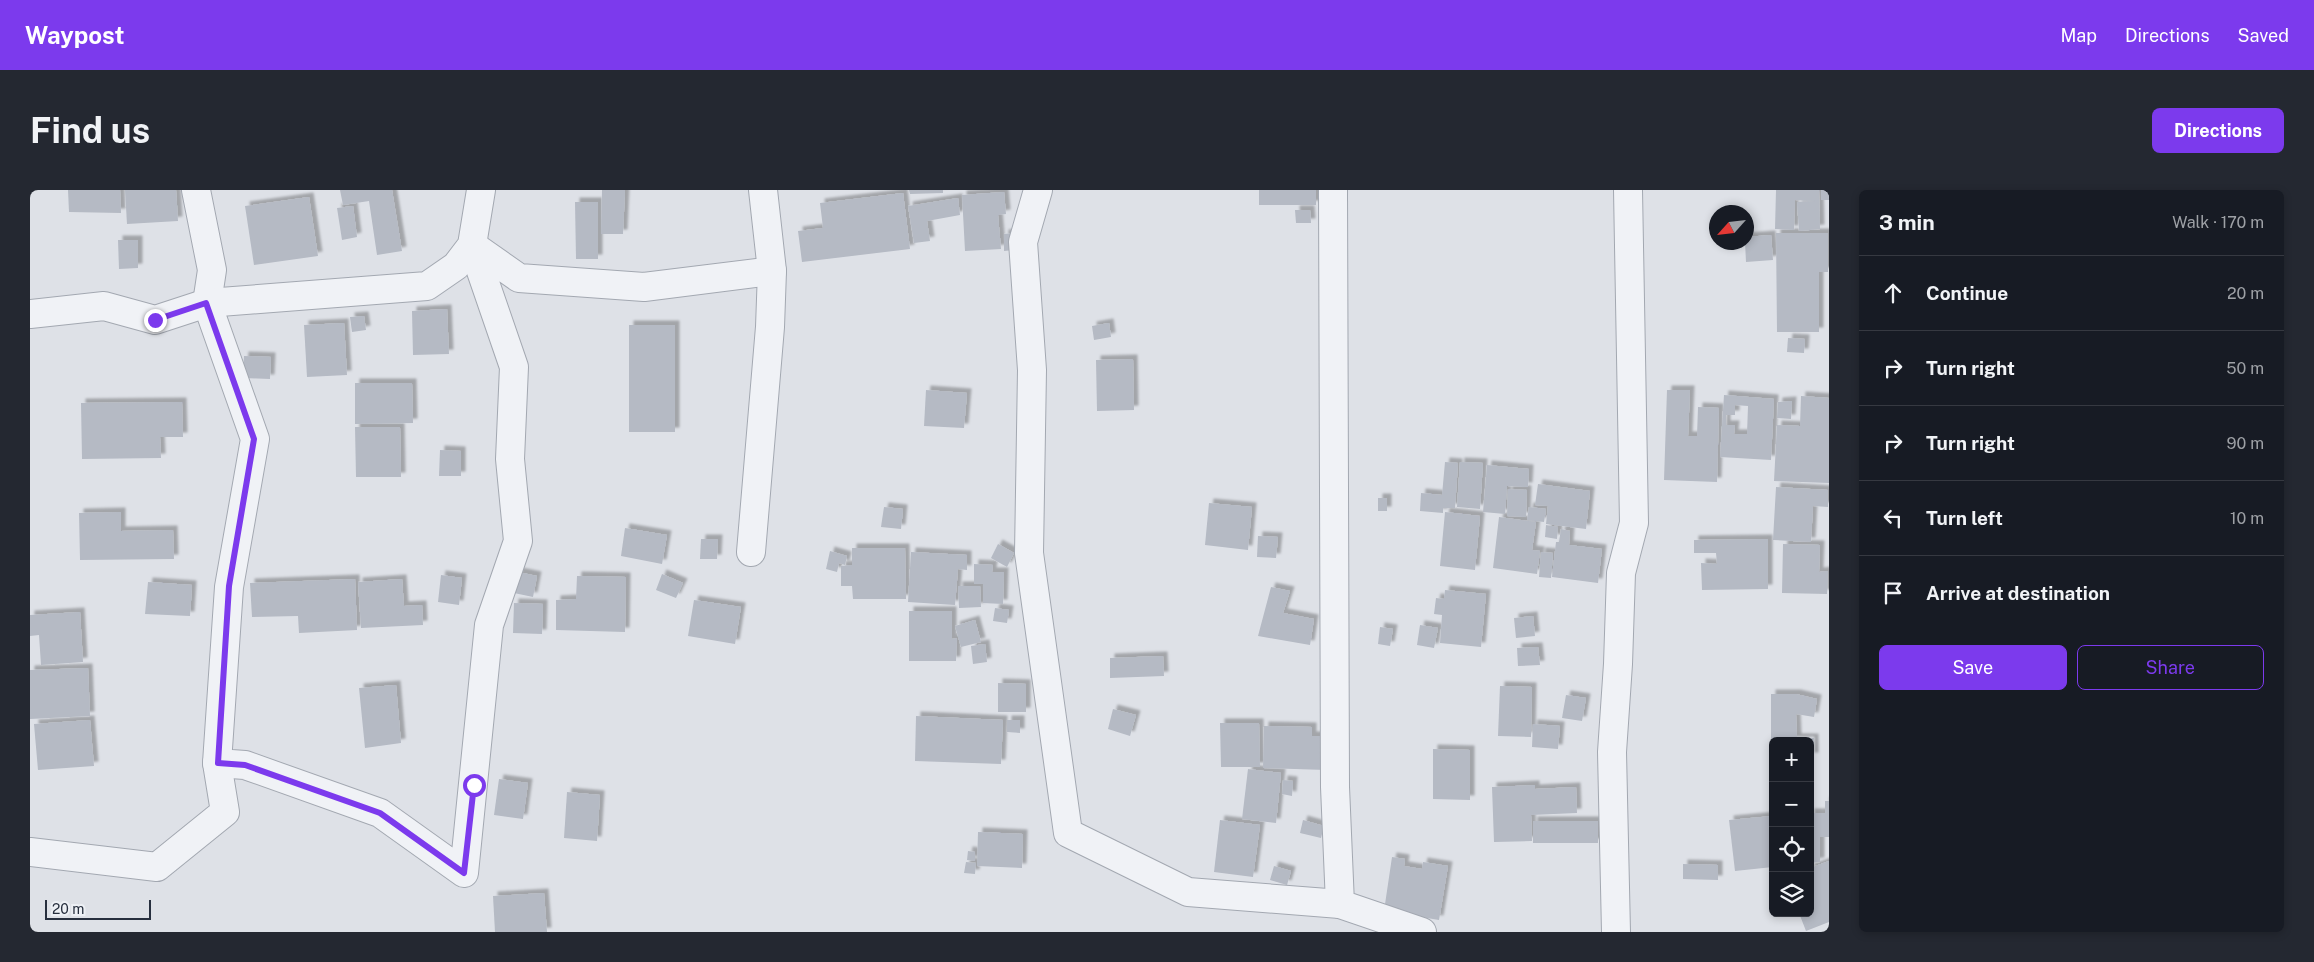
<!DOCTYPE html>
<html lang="en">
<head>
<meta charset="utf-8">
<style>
	:root { --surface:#171b24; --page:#242831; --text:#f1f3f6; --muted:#9ea1a6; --line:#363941; --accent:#7c3aed }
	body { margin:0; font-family:"Public Sans",sans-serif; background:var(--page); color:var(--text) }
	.controls { position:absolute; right:15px; bottom:15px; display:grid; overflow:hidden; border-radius:8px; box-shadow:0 2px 8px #0003 }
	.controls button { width:45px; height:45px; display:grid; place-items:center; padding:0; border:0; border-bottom:1px solid var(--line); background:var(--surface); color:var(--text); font:25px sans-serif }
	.compass { position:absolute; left:1679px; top:15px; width:45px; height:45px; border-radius:50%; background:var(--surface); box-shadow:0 2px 8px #0003; rotate:243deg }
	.scale { position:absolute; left:15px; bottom:12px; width:106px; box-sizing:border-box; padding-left:5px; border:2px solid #272f3e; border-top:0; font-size:14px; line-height:18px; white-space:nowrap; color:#272f3e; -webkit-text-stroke:4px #edf0f5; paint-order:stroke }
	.stop { position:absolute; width:15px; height:15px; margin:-11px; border:4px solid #7c3aed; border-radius:50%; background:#fff }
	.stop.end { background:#7c3aed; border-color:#fff; box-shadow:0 1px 5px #0008 }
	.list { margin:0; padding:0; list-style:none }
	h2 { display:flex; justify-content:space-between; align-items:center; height:65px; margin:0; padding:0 20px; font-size:21px }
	h2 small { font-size:16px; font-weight:400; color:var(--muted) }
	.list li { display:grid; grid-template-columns:32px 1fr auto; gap:15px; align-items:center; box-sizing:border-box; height:75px; padding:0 20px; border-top:1px solid var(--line) }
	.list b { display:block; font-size:19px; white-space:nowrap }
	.list em { font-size:16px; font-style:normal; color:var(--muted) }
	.actions { display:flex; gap:10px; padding:15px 20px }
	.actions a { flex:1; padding:11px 0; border:1px solid var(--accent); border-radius:8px; text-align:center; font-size:18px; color:var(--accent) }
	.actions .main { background:var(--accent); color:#fff }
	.icon { flex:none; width:28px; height:28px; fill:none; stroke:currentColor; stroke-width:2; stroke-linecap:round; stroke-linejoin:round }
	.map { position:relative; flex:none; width:1799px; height:742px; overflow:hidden; border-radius:8px }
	header { display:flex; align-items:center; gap:30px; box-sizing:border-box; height:70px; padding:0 25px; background:var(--accent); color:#fff }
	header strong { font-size:24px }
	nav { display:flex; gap:28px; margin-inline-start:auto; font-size:18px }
	.intro { display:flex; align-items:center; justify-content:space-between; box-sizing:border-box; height:120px; padding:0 30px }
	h1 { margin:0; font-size:35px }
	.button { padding:12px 22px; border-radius:8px; background:var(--accent); color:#fff; font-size:18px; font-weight:700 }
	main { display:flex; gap:30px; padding:0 30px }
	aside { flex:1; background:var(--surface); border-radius:8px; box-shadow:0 2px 8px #0003 }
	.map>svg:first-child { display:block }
	.building { fill:#b5bac4; fill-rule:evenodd; filter:url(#shadow) }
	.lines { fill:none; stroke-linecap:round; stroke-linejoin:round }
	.street-casing { stroke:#a3a8b1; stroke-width:30 }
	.street { stroke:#f0f2f6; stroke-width:28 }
	.route { stroke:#7c3aed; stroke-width:6 }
</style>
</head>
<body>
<header>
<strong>Waypost</strong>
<nav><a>Map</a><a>Directions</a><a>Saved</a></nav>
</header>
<div class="intro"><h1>Find us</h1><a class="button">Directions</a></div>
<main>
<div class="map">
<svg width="1799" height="742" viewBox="0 0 1799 742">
	<defs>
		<filter id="shadow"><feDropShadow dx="4.5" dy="-4.5" stdDeviation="1" flood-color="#0004"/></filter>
	</defs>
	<rect width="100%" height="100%" fill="#dee1e7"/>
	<g class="building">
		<path d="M 38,0 L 90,0 L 91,23 L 39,22 Z"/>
		<path d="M 95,0 L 146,0 L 148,31 L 97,34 Z"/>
		<path d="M 310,0 L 362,0 L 372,61 L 347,65 L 339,11 L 313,15 Z"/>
		<path d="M 572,0 L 595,0 L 593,44 L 571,44 Z"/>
		<path d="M 879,0 L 913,0 L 913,3 L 880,4 Z"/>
		<rect x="1229" y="0" width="57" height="15"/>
		<path d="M 1746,0 L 1789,0 L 1790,39 L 1769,41 L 1767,12 L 1785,11 L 1765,10 L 1764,40 L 1745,39 Z"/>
		<rect x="1791" y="0" width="8" height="10"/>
		<path d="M 974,2 L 976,24 L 968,25 L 971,59 L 935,61 L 932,5 Z"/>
		<path d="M 873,3 L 880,59 L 772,72 L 768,41 L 793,38 L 790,13 Z"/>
		<path d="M 279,7 L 288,66 L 224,75 L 215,16 Z"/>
		<path d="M 928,8 L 930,25 L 897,31 L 900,51 L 884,53 L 878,16 Z"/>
		<path d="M 545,12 L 568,12 L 568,69 L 546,69 Z"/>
		<path d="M 323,16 L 327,47 L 312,50 L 307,18 Z"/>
		<path d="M 1265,20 L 1280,20 L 1281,33 L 1266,33 Z"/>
		<path d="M 984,43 L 984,60 L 974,61 L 974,44 Z"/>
		<path d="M 1746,43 L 1798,43 L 1798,82 L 1789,82 L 1789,142 L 1747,142 Z"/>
		<path d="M 1741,45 L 1743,70 L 1716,72 L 1715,52 L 1716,52 L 1716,47 Z"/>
		<path d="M 88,50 L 108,50 L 108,78 L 89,79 Z"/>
		<path d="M 417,119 L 419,164 L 383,165 L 382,121 Z"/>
		<path d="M 334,126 L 336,140 L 322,142 L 320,127 Z"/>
		<path d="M 314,133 L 317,185 L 277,187 L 274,135 Z"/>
		<path d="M 1079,133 L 1081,147 L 1064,150 L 1062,136 Z"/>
		<rect x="599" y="135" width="46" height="107"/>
		<path d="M 1758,148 L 1775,149 L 1774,163 L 1757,162 Z"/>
		<path d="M 214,166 L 241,167 L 240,189 L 213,188 Z"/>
		<path d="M 1103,169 L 1104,220 L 1067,221 L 1066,170 Z"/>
		<path d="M 325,193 L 382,193 L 383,233 L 325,234 Z"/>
		<path d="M 896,200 L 937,203 L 934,238 L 894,236 Z"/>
		<path d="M 1637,200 L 1660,200 L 1658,246 L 1667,246 L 1668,217 L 1689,218 L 1687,292 L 1634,290 Z"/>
		<path d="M 1694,205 L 1744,209 L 1741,270 L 1690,267 ZM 1705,215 L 1718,216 L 1717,244 L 1704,244 L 1705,235 L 1696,235 L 1696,225 L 1705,225 Z"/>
		<path d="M 1771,206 L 1799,208 L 1799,293 L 1744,291 L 1747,235 L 1770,236 Z"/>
		<path d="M 1762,211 L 1761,229 L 1747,228 L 1748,212 Z"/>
		<path d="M 152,212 L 153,247 L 130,247 L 131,268 L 52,269 L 51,213 Z"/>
		<path d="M 325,237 L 370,237 L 371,287 L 326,287 Z"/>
		<path d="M 410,260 L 431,261 L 431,286 L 409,286 Z"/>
		<path d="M 1415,272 L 1428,273 L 1425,318 L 1413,318 L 1413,323 L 1390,321 L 1391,303 L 1412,305 Z"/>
		<path d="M 1430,272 L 1453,273 L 1450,319 L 1427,317 Z"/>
		<path d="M 1457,275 L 1499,279 L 1498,297 L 1477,296 L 1475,324 L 1453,322 Z"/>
		<path d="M 1508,294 L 1560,301 L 1556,339 L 1516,334 L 1518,316 L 1505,315 Z"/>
		<path d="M 1746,297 L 1798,300 L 1798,317 L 1783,316 L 1781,352 L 1743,350 Z"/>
		<path d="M 1478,299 L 1497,300 L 1496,327 L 1477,326 Z"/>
		<rect x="1348" y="308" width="9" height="13"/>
		<path d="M 1179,313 L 1222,317 L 1218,360 L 1175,355 Z"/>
		<path d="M 854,317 L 873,319 L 871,339 L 851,337 Z"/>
		<path d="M 1499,317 L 1516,319 L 1514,332 L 1497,330 Z"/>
		<path d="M 91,322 L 91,341 L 143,340 L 144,369 L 50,370 L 49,323 Z"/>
		<path d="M 1415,322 L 1450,326 L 1445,380 L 1410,376 Z"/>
		<path d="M 1469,327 L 1506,332 L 1502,360 L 1510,361 L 1507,384 L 1463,378 Z"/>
		<path d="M 1516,335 L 1528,337 L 1527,349 L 1515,347 Z"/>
		<path d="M 595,338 L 637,345 L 632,374 L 591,366 Z"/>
		<path d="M 1531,339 L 1540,341 L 1539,355 L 1572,359 L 1568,393 L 1522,387 L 1526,352 L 1529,352 Z"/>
		<path d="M 1228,346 L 1248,347 L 1246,368 L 1227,367 Z"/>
		<path d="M 671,349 L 688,349 L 687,369 L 670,369 Z"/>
		<path d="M 1738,349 L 1738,399 L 1672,400 L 1671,373 L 1687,374 L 1686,363 L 1664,363 L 1664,350 Z"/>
		<path d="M 968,354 L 984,363 L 977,377 L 961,368 Z"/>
		<path d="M 1753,354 L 1790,355 L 1789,382 L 1798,381 L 1797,404 L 1752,403 Z"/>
		<path d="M 822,358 L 875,358 L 876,409 L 823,409 L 822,396 L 811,396 L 811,376 L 822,375 Z"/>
		<path d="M 800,361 L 817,366 L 815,375 L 809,373 L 807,382 L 796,379 Z"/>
		<path d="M 881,362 L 937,365 L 937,380 L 928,379 L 925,415 L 878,412 Z"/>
		<path d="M 1511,362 L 1523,363 L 1521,388 L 1509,387 Z"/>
		<path d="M 944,374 L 963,375 L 962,382 L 974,382 L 973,414 L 953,413 L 953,394 L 944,394 Z"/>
		<path d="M 488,382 L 507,386 L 503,407 L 484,403 Z"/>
		<path d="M 632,384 L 653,393 L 646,408 L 626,400 Z"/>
		<path d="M 411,385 L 432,388 L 429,415 L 408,412 Z"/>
		<path d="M 547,386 L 596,387 L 595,442 L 526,440 L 526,410 L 546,409 Z"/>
		<path d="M 325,389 L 327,440 L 269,443 L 268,426 L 222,427 L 220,393 Z"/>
		<path d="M 372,389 L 374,416 L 392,415 L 393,435 L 331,438 L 328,392 Z"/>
		<path d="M 118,392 L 162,395 L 160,426 L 115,424 Z"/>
		<path d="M 928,396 L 950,396 L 951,417 L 929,418 Z"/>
		<path d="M 1241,397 L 1260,401 L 1253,423 L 1284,429 L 1280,455 L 1228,446 Z"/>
		<path d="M 1415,400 L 1456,404 L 1451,457 L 1410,453 L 1412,425 L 1404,424 L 1406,408 L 1414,409 Z"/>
		<path d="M 664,410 L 711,417 L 705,454 L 658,446 Z"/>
		<path d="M 484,413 L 513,414 L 512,444 L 483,443 Z"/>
		<path d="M 965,418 L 979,420 L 977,433 L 963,431 Z"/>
		<path d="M 879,421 L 922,421 L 922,449 L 927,448 L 926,471 L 879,471 Z"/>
		<path d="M 50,422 L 53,472 L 11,475 L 9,445 L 0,446 L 0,425 Z"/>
		<path d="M 1503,426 L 1505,446 L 1486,448 L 1484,428 Z"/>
		<path d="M 945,430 L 951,452 L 931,457 L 925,436 Z"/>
		<path d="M 1390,435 L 1408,438 L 1404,458 L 1387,455 Z"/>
		<path d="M 1350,437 L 1363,439 L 1360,456 L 1348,454 Z"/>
		<path d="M 955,454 L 957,472 L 943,474 L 941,456 Z"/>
		<path d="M 1508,457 L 1510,475 L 1488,476 L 1487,458 Z"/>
		<path d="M 1133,466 L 1134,486 L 1080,488 L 1080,468 Z"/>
		<path d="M 58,478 L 60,526 L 0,529 L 0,480 Z"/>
		<path d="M 968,493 L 996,494 L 996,522 L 968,522 Z"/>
		<path d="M 366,495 L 371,553 L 335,558 L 329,498 Z"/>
		<path d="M 1470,496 L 1502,497 L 1501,547 L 1468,546 Z"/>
		<path d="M 1741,504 L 1766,504 L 1787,509 L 1784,527 L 1766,524 L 1767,548 L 1784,548 L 1784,567 L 1780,567 L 1780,551 L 1743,551 L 1743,566 L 1741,566 Z"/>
		<path d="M 1536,505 L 1556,508 L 1552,531 L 1532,528 Z"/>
		<path d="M 1083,519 L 1106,525 L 1100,546 L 1078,539 Z"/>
		<path d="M 886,526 L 973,530 L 971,574 L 885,571 Z"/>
		<path d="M 60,530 L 64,576 L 8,580 L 4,534 Z"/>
		<path d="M 977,530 L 990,530 L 990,543 L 977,542 Z"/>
		<path d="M 1190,533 L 1229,533 L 1230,577 L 1191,577 Z"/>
		<path d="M 1503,534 L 1530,536 L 1528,559 L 1502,557 Z"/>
		<path d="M 1234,536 L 1282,537 L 1282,546 L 1297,546 L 1296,580 L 1233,578 Z"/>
		<path d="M 1403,559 L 1440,560 L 1440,610 L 1403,609 Z"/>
		<path d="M 1218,579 L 1251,583 L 1246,633 L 1212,629 Z"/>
		<path d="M 469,589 L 498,593 L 493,629 L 464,625 Z"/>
		<path d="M 1253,590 L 1263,591 L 1262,606 L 1252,604 Z"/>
		<path d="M 1505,595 L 1505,599 L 1546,597 L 1547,623 L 1501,625 L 1502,651 L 1464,652 L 1462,597 Z"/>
		<path d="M 537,602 L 570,605 L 567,651 L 534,648 Z"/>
		<path d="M 1795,611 L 1799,611 L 1799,647 L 1790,647 L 1790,672 L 1780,673 L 1780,623 L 1795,623 Z"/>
		<path d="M 1742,626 L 1743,677 L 1705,681 L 1699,630 Z"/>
		<path d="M 1190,630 L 1230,635 L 1223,687 L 1184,682 Z"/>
		<path d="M 1273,630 L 1294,636 L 1291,648 L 1270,643 Z"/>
		<rect x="1503" y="631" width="65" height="22"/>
		<path d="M 948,642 L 993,644 L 992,678 L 947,676 Z"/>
		<path d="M 938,661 L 945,662 L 945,671 L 937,670 Z"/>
		<path d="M 1362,667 L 1375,669 L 1374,676 L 1392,679 L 1393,672 L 1418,676 L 1409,730 L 1354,721 Z"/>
		<path d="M 1799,671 L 1799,732 L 1776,741 L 1769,723 L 1780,723 L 1780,678 Z"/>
		<path d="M 936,672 L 946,673 L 945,684 L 934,683 Z"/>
		<path d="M 1653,674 L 1688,675 L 1688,690 L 1653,689 Z"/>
		<path d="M 1244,676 L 1261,681 L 1257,695 L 1240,690 Z"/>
		<path d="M 514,703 L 517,742 L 465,742 L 463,706 Z"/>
	</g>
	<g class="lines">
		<g class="street-casing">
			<g id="street">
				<path d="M 166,0 L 182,80 L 177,113 L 225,249 L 199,397 L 187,573 L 215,575 L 350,623 L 434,683 L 459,435 L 488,351 L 480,269 L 484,177 L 442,55 L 489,88 L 614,97 L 742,81"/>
				<path d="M 1008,0 L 993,52 L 1002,180 L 999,363 L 1038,643 L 1158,702 L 1310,714"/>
				<path d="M 1303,0 L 1305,597 L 1310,714 L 1392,742"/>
				<path d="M 0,124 L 74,116 L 125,130 L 177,113 L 397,96 L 426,76 L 442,55 L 451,0"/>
				<path d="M 721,362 L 740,137 L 742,81 L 733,0"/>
				<path d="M 0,662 L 127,677 L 195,622 L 187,573"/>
				<path d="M 1586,742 L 1582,562 L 1588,474 L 1591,383 L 1604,333 L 1598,0"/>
			</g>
		</g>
		<use href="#street" class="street"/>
	</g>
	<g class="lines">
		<path class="route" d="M 125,130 L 176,113 L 224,249 L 199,396 L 188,573 L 215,575 L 350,623 L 434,683 L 444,595"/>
	</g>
</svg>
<div class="controls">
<button>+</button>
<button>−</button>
<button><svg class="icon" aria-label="locate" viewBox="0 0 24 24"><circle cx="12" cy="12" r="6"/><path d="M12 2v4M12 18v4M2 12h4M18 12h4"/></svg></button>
<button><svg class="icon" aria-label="layers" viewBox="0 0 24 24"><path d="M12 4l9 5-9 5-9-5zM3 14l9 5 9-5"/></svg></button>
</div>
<svg class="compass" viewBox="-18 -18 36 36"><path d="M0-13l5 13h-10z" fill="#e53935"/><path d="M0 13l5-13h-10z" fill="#9ea1a6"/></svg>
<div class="scale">20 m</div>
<div class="stop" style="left:444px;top:595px"></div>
<div class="stop end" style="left:125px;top:130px"></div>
</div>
<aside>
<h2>3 min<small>Walk · 170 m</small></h2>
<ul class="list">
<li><svg class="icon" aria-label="ahead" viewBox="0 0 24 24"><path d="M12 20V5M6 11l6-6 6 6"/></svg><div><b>Continue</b></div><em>20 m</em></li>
<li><svg class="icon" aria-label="right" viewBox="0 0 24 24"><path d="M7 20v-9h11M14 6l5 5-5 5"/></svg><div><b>Turn right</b></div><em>50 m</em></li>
<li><svg class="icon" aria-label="right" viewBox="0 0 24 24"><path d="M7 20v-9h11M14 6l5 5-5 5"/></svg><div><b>Turn right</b></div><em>90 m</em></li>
<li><svg class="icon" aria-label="left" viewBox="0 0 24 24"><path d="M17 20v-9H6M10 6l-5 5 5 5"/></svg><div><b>Turn left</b></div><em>10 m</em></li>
<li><svg class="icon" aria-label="arrive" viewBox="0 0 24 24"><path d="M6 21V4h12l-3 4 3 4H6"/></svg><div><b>Arrive at destination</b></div></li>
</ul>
<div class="actions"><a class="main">Save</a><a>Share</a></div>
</aside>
</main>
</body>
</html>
